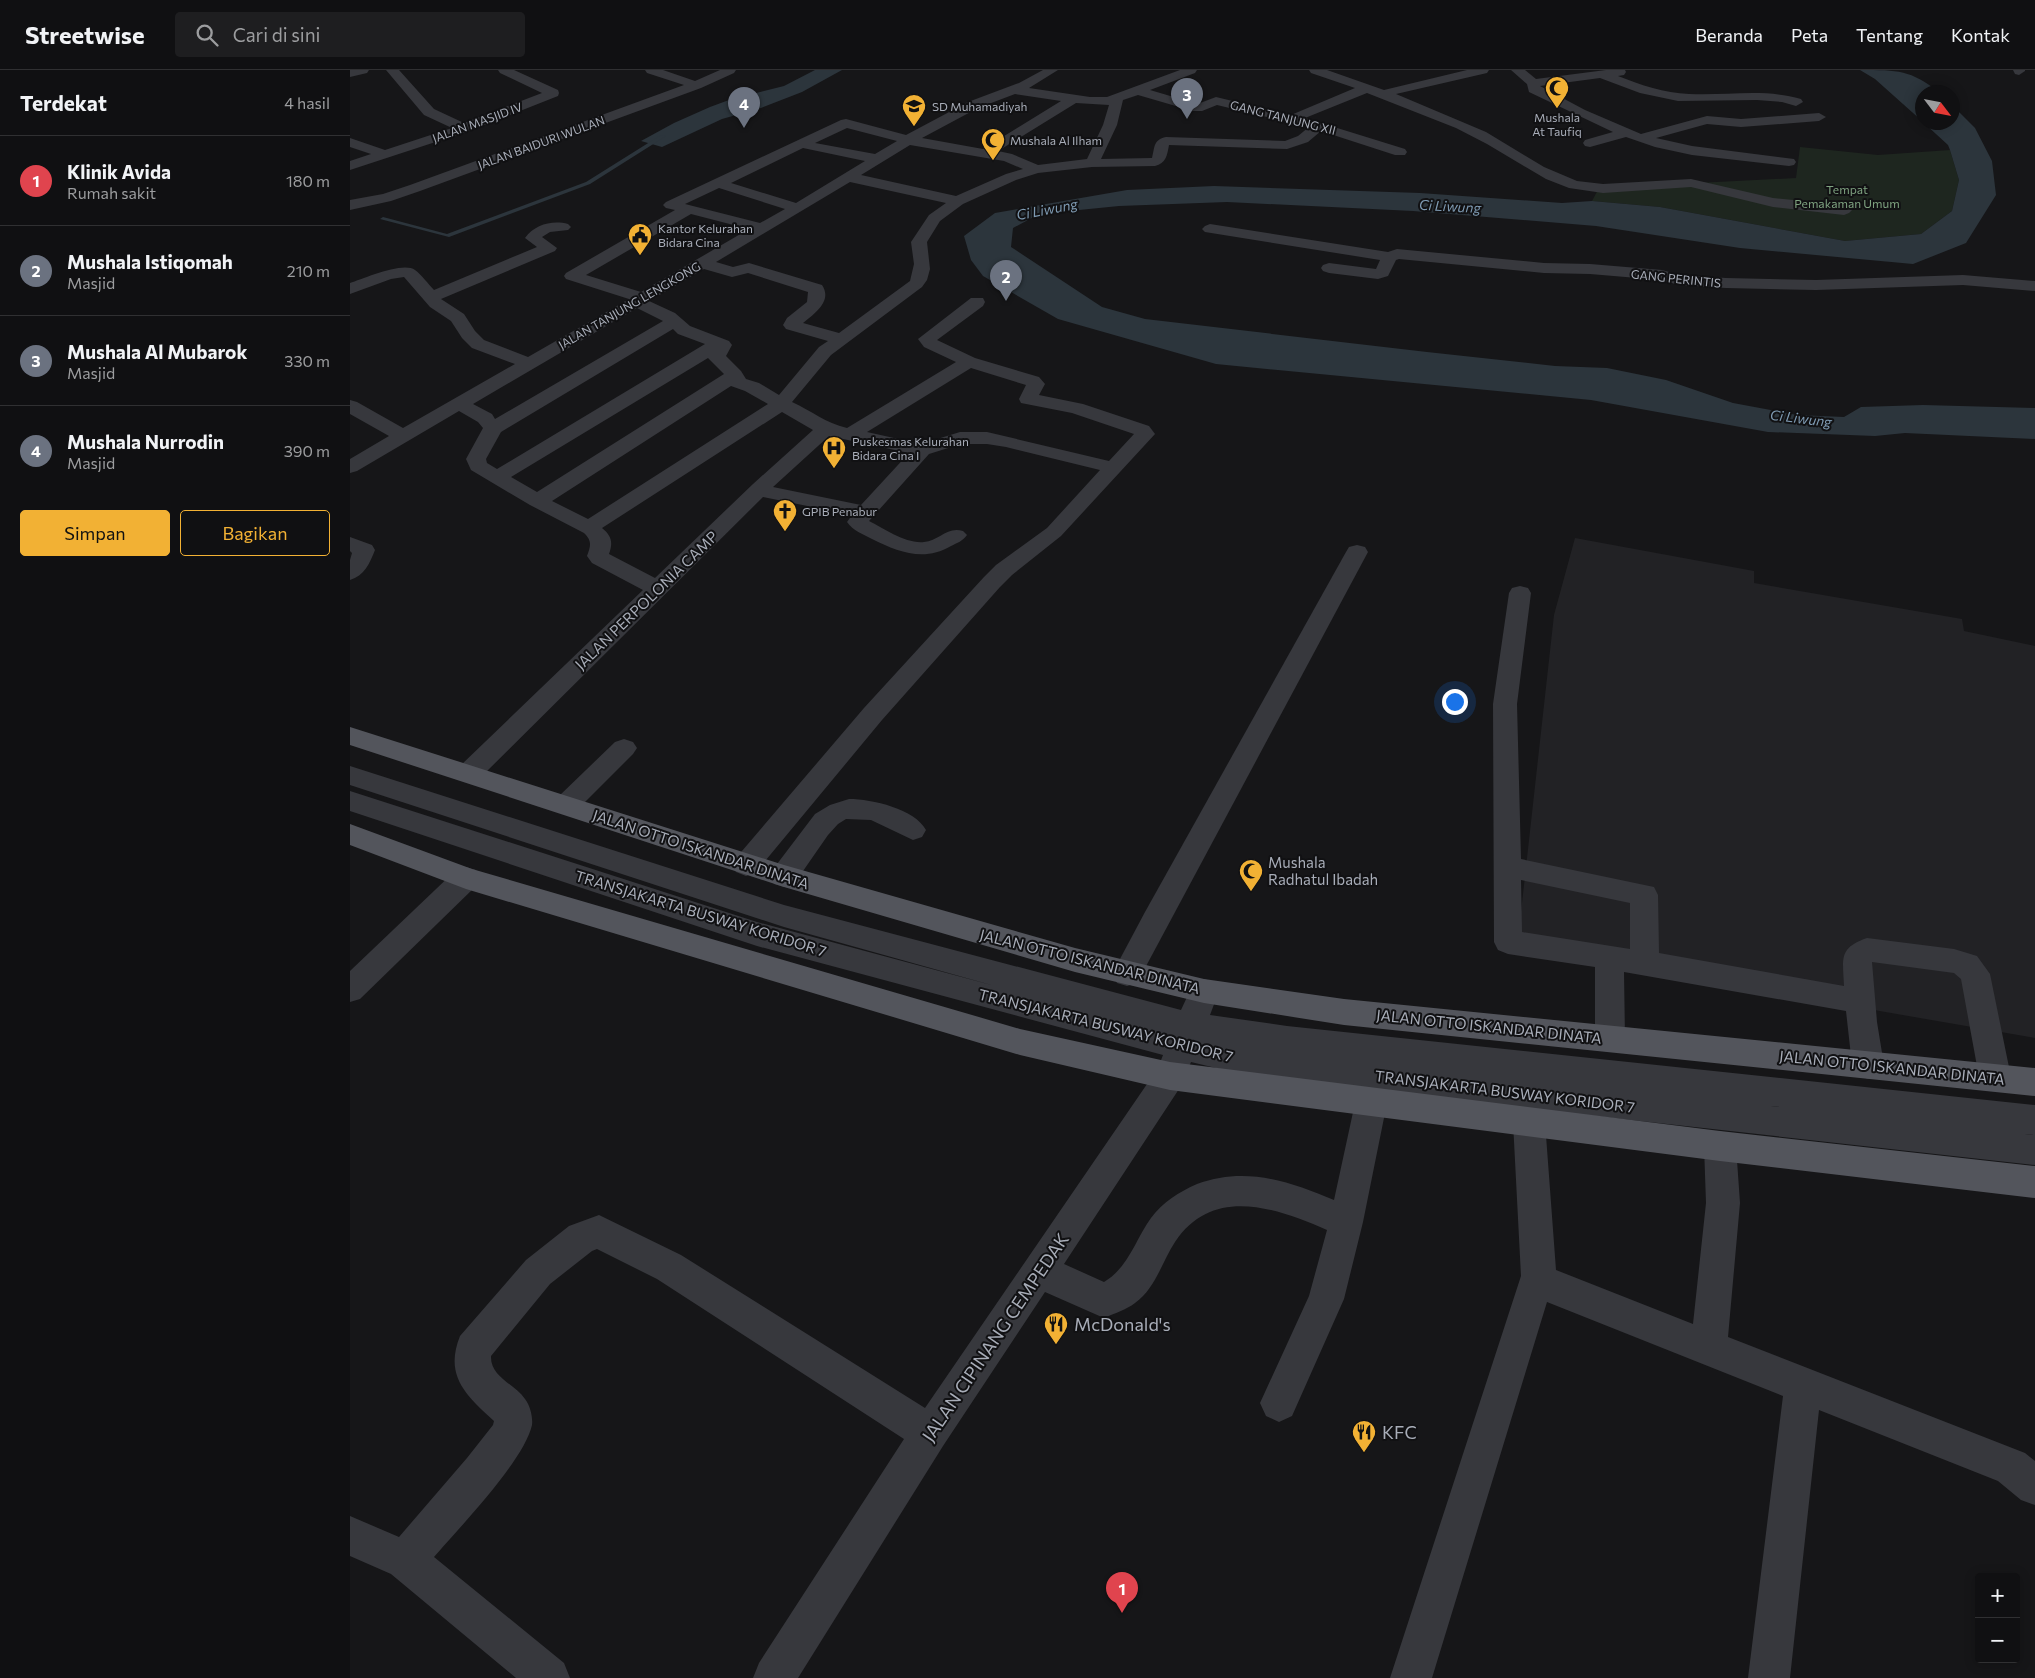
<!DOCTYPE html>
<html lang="id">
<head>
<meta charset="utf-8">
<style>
	:root { --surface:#101012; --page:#1e1e20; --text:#f1f3f6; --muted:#9c9d9f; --line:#303032; --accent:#f2b134 }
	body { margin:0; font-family:Commissioner,sans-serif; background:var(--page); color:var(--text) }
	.controls { position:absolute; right:15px; bottom:15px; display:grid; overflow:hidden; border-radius:5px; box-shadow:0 2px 12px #0003 }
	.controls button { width:45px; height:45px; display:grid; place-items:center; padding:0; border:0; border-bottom:1px solid var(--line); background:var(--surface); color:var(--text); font:25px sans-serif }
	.compass { position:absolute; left:1565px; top:15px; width:45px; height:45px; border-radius:50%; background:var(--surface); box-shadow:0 2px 12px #0003; rotate:122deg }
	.you { position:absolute; left:1104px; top:631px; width:18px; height:18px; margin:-12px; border:4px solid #fff; border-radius:50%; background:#1a73e8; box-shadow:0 0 0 8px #1a73e833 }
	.badge { display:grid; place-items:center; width:32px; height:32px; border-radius:50%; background:var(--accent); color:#fff; font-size:16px; font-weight:700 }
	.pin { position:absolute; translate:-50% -41px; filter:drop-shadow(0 1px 2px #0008) }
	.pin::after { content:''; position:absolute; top:26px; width:18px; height:15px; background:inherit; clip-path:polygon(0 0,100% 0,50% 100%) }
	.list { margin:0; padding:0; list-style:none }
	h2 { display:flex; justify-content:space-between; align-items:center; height:65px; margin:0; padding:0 20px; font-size:21px }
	h2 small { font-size:16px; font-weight:400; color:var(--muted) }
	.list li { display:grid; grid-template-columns:32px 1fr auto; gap:15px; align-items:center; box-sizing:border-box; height:90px; padding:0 20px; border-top:1px solid var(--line) }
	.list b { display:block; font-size:19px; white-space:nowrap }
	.list p { margin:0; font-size:16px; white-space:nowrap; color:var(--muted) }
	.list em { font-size:16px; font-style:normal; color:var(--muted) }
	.actions { display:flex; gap:10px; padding:15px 20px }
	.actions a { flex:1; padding:11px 0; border:1px solid var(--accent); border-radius:5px; text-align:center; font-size:18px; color:var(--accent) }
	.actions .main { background:var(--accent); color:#111 }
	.icon { flex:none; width:28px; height:28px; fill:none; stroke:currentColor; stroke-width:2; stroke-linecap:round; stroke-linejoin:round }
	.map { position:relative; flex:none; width:1685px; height:1608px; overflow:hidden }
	header { display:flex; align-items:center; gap:30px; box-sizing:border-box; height:70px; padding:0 25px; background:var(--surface); border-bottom:1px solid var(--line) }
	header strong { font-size:24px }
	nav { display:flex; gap:28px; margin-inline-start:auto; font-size:18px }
	.search { width:350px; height:45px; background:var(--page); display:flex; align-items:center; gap:12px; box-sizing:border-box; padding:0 18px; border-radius:5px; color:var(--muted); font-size:19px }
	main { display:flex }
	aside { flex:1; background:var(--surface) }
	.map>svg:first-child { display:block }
	.built { fill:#222225 }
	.green { fill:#1e261f }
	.water { fill:#2c353c }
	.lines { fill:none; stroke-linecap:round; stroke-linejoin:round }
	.stream { fill:#2c353c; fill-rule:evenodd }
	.minor { fill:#37383d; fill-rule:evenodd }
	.major { fill:#53555c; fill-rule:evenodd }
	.labels { text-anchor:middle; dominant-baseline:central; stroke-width:4; stroke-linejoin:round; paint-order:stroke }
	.far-poi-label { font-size:12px; fill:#a8adb8; stroke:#111113; text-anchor:start }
	.far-street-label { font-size:12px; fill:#a8adb8; stroke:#111113 }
	.far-park-label { font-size:12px; fill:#7fa381; stroke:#111113 }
	.far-water-label { font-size:14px; font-style:italic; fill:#7f9bb3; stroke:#111113 }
	.street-label { font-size:15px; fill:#a8adb8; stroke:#111113 }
	.poi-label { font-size:15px; fill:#a8adb8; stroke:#111113; text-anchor:start }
	.near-poi-label { font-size:18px; fill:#a8adb8; stroke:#111113; text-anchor:start }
	.near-street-label { font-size:18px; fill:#a8adb8; stroke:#111113 }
</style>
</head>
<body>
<header>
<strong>Streetwise</strong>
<div class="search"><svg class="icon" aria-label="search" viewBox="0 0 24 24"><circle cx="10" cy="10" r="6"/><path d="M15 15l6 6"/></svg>Cari di sini</div>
<nav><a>Beranda</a><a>Peta</a><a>Tentang</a><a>Kontak</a></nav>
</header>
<main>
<aside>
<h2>Terdekat<small>4 hasil</small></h2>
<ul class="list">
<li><span class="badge" style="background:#e0444e">1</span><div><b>Klinik Avida</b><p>Rumah sakit</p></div><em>180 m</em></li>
<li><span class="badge" style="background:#6b7280">2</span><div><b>Mushala Istiqomah</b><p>Masjid</p></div><em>210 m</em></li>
<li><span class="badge" style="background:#6b7280">3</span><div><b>Mushala Al Mubarok</b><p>Masjid</p></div><em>330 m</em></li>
<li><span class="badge" style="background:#6b7280">4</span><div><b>Mushala Nurrodin</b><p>Masjid</p></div><em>390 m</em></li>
</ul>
<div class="actions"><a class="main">Simpan</a><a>Bagikan</a></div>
</aside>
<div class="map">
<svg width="1685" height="1608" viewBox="0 0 1685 1608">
	<rect width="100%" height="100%" fill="#161618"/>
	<path class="built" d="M 1225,468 L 1404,501 L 1404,513 L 1612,549 L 1614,561 L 1685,576 L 1685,968 L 1167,878 L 1204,545 Z"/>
	<path class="green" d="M 1450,77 L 1528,85 L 1600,80 L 1609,110 L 1602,141 L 1571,164 L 1495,171 L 1310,137 L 1242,131 L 1249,118 L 1446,108 Z"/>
	<g class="water">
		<path d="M 465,0 L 492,0 L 452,22 L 411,38 L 372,49 L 312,77 L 291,71 L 324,53 L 360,37 L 379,30 L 434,16 Z"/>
		<path d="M 1510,0 C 1549,0 1560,0 1589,22 L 1572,22 L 1572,51 L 1525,9 Z"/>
		<path d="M 1603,36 L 1625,58 L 1642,91 L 1646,125 L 1616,173 L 1563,194 L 1390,178 L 1246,156 L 1063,141 L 877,132 L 769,136 L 689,144 L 663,158 L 661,177 L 752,237 L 795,249 L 1077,282 L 1205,296 L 1257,298 L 1316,310 L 1383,333 L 1447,345 L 1494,347 L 1511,337 L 1573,335 L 1685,338 L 1685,369 L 1555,363 L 1525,366 L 1418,362 L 1241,330 L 866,294 L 708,249 L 633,206 L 621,190 L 614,166 L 645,143 L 777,120 L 864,116 L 1070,123 L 1212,133 L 1242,131 L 1310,137 L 1495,171 L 1571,164 L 1602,141 L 1609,110 L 1600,80 L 1598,75 L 1574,53 L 1602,52 Z"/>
	</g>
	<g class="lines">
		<path class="stream" d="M 311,65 L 316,66 L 240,114 L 99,167 L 30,149 L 33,147 L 97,164 L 236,112 Z"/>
		<g class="minor">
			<path d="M 0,0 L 19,0 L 17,3 L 0,7 Z"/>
			<path d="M 36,0 L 49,0 L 84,39 L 114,53 L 192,23 L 150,3 L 148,0 L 164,0 L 208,20 L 209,23 L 208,26 L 119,61 L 0,100 L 0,91 L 21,84 L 0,77 L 0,68 L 35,80 L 102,58 L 74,45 Z"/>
			<path d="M 295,0 L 313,0 L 345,11 L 370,0 L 386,0 L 384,3 L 351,18 L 70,121 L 41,131 L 0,140 L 0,130 L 33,124 L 60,115 L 334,15 L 297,3 Z"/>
			<path d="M 693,0 L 708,0 L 679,18 L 740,27 L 757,27 L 830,0 L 847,0 L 845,3 L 800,20 L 844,33 L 850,33 L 866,27 L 941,45 L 1005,18 L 961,3 L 959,0 L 977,0 L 1034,20 L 1117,0 L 1139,0 L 1137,3 L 1046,24 L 1136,62 L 1194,97 L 1227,111 L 1253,114 L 1341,109 L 1423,128 L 1494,135 L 1499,137 L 1502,140 L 1499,143 L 1494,145 L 1423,137 L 1341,117 L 1253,123 L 1219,118 L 1196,109 L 1137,74 L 1106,58 L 1017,23 L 955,48 L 1055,79 L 1057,82 L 1055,85 L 1045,85 L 971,61 L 958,72 L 937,79 L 819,75 C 817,86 816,93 805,96 L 742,97 L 688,103 L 666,110 L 613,134 L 590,151 L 577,172 L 580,199 L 577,210 L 572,217 L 481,285 L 442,332 C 462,341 475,353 497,358 L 606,292 L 574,277 L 568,269 L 621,228 L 633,228 L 635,232 L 633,236 L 587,270 L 625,288 L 689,307 L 695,314 L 689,325 L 733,334 L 799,356 L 805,364 L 711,466 L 662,505 L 650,517 L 532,650 L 406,802 L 396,806 L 386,802 L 382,795 L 386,788 L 514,638 L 634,507 L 646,495 L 697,458 L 750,400 L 656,377 L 637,374 L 611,374 L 579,384 L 519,451 C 535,459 556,474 574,472 C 589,471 597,456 613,461 L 617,465 C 613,471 607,473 601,476 C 574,492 548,482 522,469 C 513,464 503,461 497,452 L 502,445 L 413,427 L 128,710 L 119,712 L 110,710 L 106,703 L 110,696 L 293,520 L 242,493 L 237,486 C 241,475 242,471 234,463 L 180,435 L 121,400 L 116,389 L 133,358 L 128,352 L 109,341 L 7,401 L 0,403 L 0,389 L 39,366 L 0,344 L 0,330 L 7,332 L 53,358 L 165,294 L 122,278 L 112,268 L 101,251 L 80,237 L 54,207 L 41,209 L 0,224 L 0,213 C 13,209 53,191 65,200 C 72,205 78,214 84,220 L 187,177 L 175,168 C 185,154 203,150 218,154 L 221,157 L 218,160 L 200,162 L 192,167 L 207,178 L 205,181 L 91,229 L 114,244 L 125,261 L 134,270 L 178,287 L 279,229 L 216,209 L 214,206 L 216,203 L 325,140 L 316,138 L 313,135 L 316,132 L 491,50 L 496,49 L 556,65 L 618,32 L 669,13 ZM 665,24 L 711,31 L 633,79 L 572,68 L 628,38 ZM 788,25 L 843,41 L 852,41 L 867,35 L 959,57 L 948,66 L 935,71 L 816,67 C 803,70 805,77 802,88 L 751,89 L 767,55 L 773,30 ZM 726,33 L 759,35 L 753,55 L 737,89 L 688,95 L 662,84 L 648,81 ZM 497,58 L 547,71 L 525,84 L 465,73 ZM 560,75 L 654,91 L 673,99 L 656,104 L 606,126 L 511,105 ZM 453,78 L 515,91 L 446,133 L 381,113 ZM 500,112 L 596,133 L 579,145 L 561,172 L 564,194 L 560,211 L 489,263 L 453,253 C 464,244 483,231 472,215 L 399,193 L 383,197 L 366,192 ZM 369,118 L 435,139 L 410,153 L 335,134 ZM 341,144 L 399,159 L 291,222 L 236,205 ZM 354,199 L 382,207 L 398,203 L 458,222 L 457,232 L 437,248 L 433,255 L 436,259 L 478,271 L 469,277 L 429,325 L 409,313 L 396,309 L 391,301 L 376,286 L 382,275 L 379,271 L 340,256 L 325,243 L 299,231 ZM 287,238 L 313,251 L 145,349 L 142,344 L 123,334 ZM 323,259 L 328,264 L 355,274 L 147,399 L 137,393 L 136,389 L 151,362 ZM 358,288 L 374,304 L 187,422 L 161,407 ZM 621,298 L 676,315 L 669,329 L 671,333 L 722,343 L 784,364 L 759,391 L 637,362 L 610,362 L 571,374 L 517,362 ZM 381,316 L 395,321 L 418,334 L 238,449 L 202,431 ZM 432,342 L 463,360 L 403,414 L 305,508 L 259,484 C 263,473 262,466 252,458 ZM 479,366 L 559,383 L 511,435 L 423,417 Z"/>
			<path d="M 1161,0 L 1175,0 L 1186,9 L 1256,0 L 1275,0 L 1276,2 L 1274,5 L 1268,6 C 1291,15 1314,23 1339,24 C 1377,26 1413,18 1451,29 L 1453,32 L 1446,36 L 1432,32 L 1407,30 L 1328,31 L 1290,23 L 1250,8 L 1190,16 L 1235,40 L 1291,64 L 1357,46 L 1391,49 L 1469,43 L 1476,47 L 1469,51 L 1391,57 L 1357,54 L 1306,68 L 1342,76 L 1444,89 L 1446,92 L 1444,95 L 1439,96 L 1342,85 L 1305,77 L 1276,67 L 1240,77 L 1235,76 L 1233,73 L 1235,70 L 1263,62 L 1179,22 L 1177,14 Z"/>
			<path d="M 1663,0 L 1675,0 L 1675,1 L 1669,5 L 1665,4 Z"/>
			<path d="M 860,154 L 1038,182 L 1047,179 L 1194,193 L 1240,194 L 1312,200 L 1330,205 L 1376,208 L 1466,210 L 1613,205 L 1685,211 L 1685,221 L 1613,215 L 1466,220 L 1376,218 L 1329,215 L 1311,210 L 1240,204 L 1194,203 L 1049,189 L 1046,190 L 1038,206 L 1028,209 L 979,203 L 973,201 L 971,198 L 973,195 L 979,193 L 1026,199 L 1030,190 L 855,162 L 852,159 L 855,156 Z"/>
			<path d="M 0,467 L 22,475 L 25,480 C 20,493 14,506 0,510 L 0,490 L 2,483 L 0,481 Z"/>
			<path d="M 1007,475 L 1015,477 L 1018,482 L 787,913 L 777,916 L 767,913 L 762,904 L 795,842 L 996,482 L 999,477 Z"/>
			<path d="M 1170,516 L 1178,518 L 1181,523 L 1167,634 L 1171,789 L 1304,817 L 1308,825 L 1309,883 L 1494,916 C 1493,889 1488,878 1517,868 L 1604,879 L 1627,886 L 1640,904 L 1661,1007 L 1656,1017 L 1645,1021 L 1634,1017 L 1629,1007 L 1611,909 L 1604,903 L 1522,892 L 1527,952 L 1534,995 L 1529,1005 L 1518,1009 L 1507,1005 L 1502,995 L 1496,941 L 1274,902 L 1275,968 L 1271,977 L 1260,981 L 1249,977 L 1245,968 L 1245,897 L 1158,884 L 1148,880 L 1144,872 L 1143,634 L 1159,523 L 1162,518 ZM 1171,810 L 1280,833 L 1280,879 L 1172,862 Z"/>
			<path d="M 274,669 L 283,672 L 287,678 L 283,684 L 225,742 L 216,745 L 207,742 L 203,735 L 207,728 L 265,672 Z"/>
			<path d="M 0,696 L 434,835 L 831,940 L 844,912 L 854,909 L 864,912 L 869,921 L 860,945 L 937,956 L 1685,1035 L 1685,1065 L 1076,998 L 1685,1065 L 1685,1095 L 1182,1039 L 1190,1042 L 1195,1052 L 1206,1200 L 1343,1254 L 1356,1133 L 1354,1076 L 1358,1065 L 1370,1061 L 1382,1065 L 1386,1076 L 1390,1133 L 1378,1267 L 1675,1383 L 1685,1391 L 1685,1435 L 1671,1430 L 1648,1411 L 1469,1340 L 1440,1608 L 1398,1608 L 1433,1326 L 1197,1232 L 1082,1608 L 1040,1608 L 1171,1206 L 1163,1052 L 1168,1042 L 1177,1038 L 870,999 L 841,992 L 831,1016 L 714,1194 L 754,1212 C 779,1197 785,1170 801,1148 C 813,1132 829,1122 847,1114 C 895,1096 939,1111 984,1130 L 1005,1033 L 1010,1023 L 1021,1019 L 1032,1023 L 1037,1033 L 1013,1152 L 994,1229 L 942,1346 L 929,1352 L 916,1346 L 910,1333 L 959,1226 L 977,1160 C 926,1138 863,1115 825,1172 C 812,1192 805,1219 785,1233 C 776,1240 765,1243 754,1248 L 695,1222 L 593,1376 L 448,1608 L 403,1608 L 409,1593 L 554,1369 L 307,1209 L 247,1179 L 242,1181 L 200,1214 L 141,1286 C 140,1307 165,1314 175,1329 C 180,1335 183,1347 182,1355 C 174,1391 109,1458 84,1487 L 214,1593 L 220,1608 L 166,1608 L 41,1504 L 0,1486 L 0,1446 L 49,1467 L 117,1388 L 143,1355 L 144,1351 C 116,1325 94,1306 110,1266 L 176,1190 L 219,1156 L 249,1145 L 331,1185 L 575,1338 L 808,998 L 813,985 L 407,876 L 0,741 L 0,721 L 407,852 L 645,916 L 434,857 L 0,715 Z"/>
			<path d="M 499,729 C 522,729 565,739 576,760 L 572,767 L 563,770 L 521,750 L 496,749 L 488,754 L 478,765 L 444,814 L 434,817 L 424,814 L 420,806 L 424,798 L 465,744 L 480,735 Z"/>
			<path d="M 116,797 L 126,800 L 130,808 L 126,816 L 10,929 L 0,932 L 0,901 L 106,800 Z"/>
		</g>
		<g class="major">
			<path d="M 0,657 L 434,795 L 725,878 L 854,909 L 994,929 L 1685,998 L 1685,1026 L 994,955 L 854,933 L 725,902 L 434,817 L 0,675 Z"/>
			<path d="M 0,754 L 122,799 L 670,959 L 820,992 L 1370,1061 L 1685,1096 L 1685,1128 L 1370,1091 L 820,1020 L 670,985 L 116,819 L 0,775 Z"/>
		</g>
	</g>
	<defs>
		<g id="mosque-pin" transform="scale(1.25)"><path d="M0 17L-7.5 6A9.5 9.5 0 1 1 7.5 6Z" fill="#f2b134" stroke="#111113"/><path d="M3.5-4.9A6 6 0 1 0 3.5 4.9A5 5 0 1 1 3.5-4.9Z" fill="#111"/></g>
		<g id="school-pin" transform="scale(1.25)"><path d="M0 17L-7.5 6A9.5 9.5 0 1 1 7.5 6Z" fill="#f2b134" stroke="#111113"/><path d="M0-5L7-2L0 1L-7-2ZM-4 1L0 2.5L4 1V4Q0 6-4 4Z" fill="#111"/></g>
		<g id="civic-pin" transform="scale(1.25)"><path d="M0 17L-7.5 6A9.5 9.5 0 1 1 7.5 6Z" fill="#f2b134" stroke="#111113"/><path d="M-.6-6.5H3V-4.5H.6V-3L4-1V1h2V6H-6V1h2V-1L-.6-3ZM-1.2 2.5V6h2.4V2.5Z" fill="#111"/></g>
		<g id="hospital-pin" transform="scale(1.25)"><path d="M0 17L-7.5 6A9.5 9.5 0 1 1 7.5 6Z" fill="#f2b134" stroke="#111113"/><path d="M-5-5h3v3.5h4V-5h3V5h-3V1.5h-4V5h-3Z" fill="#111"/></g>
		<g id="church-pin" transform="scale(1.25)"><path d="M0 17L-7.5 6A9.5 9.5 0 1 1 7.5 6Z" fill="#f2b134" stroke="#111113"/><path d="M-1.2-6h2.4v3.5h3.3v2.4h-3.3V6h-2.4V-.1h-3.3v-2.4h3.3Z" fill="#111"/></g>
		<g id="restaurant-pin" transform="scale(1.25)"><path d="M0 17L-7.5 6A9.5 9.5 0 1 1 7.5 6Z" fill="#f2b134" stroke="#111113"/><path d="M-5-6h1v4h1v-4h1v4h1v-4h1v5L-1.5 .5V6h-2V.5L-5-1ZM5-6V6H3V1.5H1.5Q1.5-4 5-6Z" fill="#111"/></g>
	</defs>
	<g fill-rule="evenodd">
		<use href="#mosque-pin" x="1207" y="18"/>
		<use href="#school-pin" x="564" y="36"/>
		<use href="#mosque-pin" x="643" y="70"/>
		<use href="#civic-pin" x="290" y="165"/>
		<use href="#hospital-pin" x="484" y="378"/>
		<use href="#church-pin" x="435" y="441"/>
		<use href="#mosque-pin" x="901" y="801"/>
		<use href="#restaurant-pin" x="706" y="1254"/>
		<use href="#restaurant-pin" x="1014" y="1362"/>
	</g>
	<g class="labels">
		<g class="far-poi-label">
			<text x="582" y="36">SD Muhamadiyah</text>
			<text x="1207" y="47" text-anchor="middle">Mushala<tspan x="1207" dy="14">At Taufiq</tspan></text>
			<text x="660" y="70">Mushala Al Ilham</text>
			<text x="308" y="158">Kantor Kelurahan<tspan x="308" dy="14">Bidara Cina</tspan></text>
			<text x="502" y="371">Puskesmas Kelurahan<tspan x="502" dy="14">Bidara Cina I</tspan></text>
			<text x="452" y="441">GPIB Penabur</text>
		</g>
		<g class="far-street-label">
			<text transform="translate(933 47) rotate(14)">GANG TANJUNG XII</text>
			<text transform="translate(127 52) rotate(-20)">JALAN MASJID IV</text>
			<text transform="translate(191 72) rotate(-20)">JALAN BAIDURI WULAN</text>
			<text transform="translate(1326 208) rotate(6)">GANG PERINTIS</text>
			<text transform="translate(279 235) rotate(-30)">JALAN TANJUNG LENGKONG</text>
		</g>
		<g class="far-park-label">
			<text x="1497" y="119">Tempat<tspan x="1497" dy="14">Pemakaman Umum</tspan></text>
		</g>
		<g class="far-water-label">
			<text transform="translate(1100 136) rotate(3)">Ci Liwung</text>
			<text transform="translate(697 139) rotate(-11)">Ci Liwung</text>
			<text transform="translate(1451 348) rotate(7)">Ci Liwung</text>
		</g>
		<g class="street-label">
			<text transform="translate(296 530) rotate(-44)">JALAN PERPOLONIA CAMP</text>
			<text transform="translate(351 779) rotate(18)">JALAN OTTO ISKANDAR DINATA</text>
			<text transform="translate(351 843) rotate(17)">TRANSJAKARTA BUSWAY KORIDOR 7</text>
			<text transform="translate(740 891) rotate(14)">JALAN OTTO ISKANDAR DINATA</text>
			<text transform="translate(756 955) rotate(14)">TRANSJAKARTA BUSWAY KORIDOR 7</text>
			<text transform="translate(1139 956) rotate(6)">JALAN OTTO ISKANDAR DINATA</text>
			<text transform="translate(1542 997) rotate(6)">JALAN OTTO ISKANDAR DINATA</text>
			<text transform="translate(1155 1021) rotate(7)">TRANSJAKARTA BUSWAY KORIDOR 7</text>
		</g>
		<g class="poi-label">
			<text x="918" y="792">Mushala<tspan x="918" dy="17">Radhatul Ibadah</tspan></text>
		</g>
		<g class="near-poi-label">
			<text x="724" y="1254">McDonald's</text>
			<text x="1032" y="1362">KFC</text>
		</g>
		<g class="near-street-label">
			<text transform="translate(645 1267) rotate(-56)">JALAN CIPINANG CEMPEDAK</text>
		</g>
	</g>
</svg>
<div class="controls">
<button>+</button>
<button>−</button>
</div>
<svg class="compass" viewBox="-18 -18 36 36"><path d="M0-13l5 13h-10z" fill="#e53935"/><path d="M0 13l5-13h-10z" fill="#9c9d9f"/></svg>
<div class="you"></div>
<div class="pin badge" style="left:772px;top:1543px;background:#e0444e">1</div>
<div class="pin badge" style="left:656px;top:231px;background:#6b7280">2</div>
<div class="pin badge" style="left:837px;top:49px;background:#6b7280">3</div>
<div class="pin badge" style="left:394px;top:58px;background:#6b7280">4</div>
</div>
</main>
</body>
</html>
